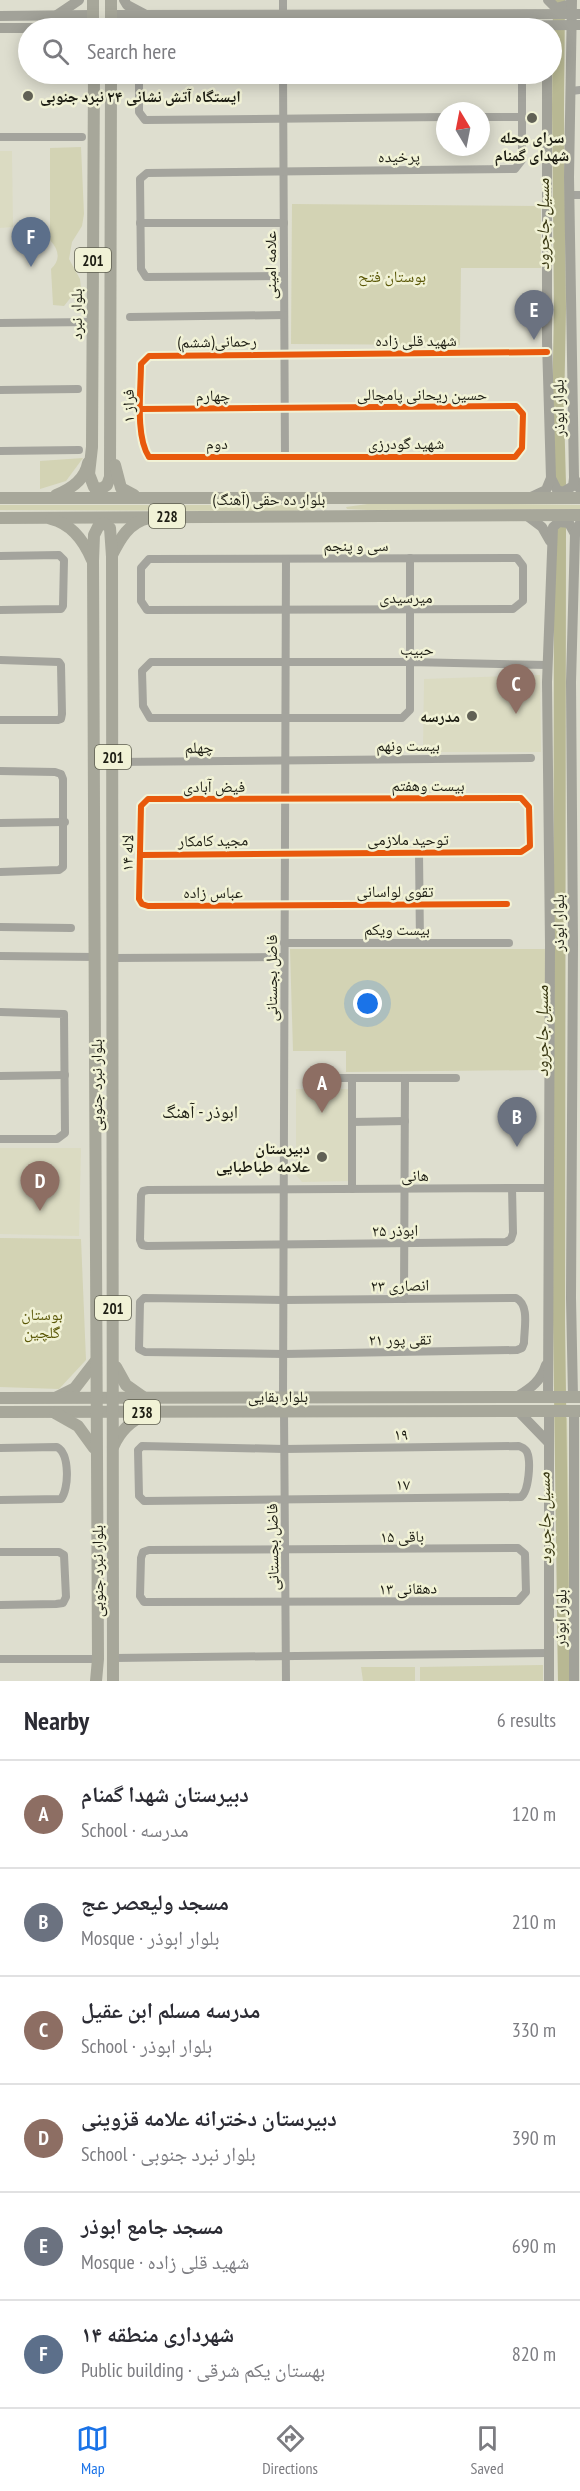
<!DOCTYPE html>
<html lang="en">
<head>
<meta charset="utf-8">
<style>
	:root { --surface:#fff; --page:#f7f7f7; --text:#2b2b33; --muted:#7c7c81; --line:#e1e1e2; --accent:#1a73e8 }
	body { margin:0; font-family:"PT Sans Narrow","Noto Naskh Arabic",sans-serif; background:var(--page); color:var(--text) }
	.compass { position:absolute; left:436px; top:102px; width:54px; height:54px; border-radius:50%; background:var(--surface); box-shadow:0 3px 15px #0003; rotate:350deg }
	.you { position:absolute; left:368px; top:1004px; width:21px; height:21px; margin:-15px; border:4px solid #fff; border-radius:50%; background:#1a73e8; box-shadow:0 0 0 9px #1a73e833 }
	.badge { display:grid; place-items:center; width:39px; height:39px; border-radius:50%; background:var(--accent); color:#fff; font-size:20px; font-weight:700 }
	.pin { position:absolute; translate:-50% -50px; filter:drop-shadow(0 2px 3px #0008) }
	.pin::after { content:''; position:absolute; top:32px; width:21px; height:18px; background:inherit; clip-path:polygon(0 0,100% 0,50% 100%) }
	.list { margin:0; padding:0; list-style:none }
	h2 { display:flex; justify-content:space-between; align-items:center; height:78px; margin:0; padding:0 24px; font-size:26px }
	h2 small { font-size:20px; font-weight:400; color:var(--muted) }
	.list li { display:grid; grid-template-columns:39px 1fr auto; gap:18px; align-items:center; box-sizing:border-box; height:108px; padding:0 24px; border-top:2px solid var(--line) }
	.list b { display:block; font-size:22px; white-space:nowrap }
	.list p { margin:0; font-size:20px; white-space:nowrap; color:var(--muted) }
	.list em { font-size:20px; font-style:normal; color:var(--muted) }
	.icon { flex:none; width:33px; height:33px; fill:none; stroke:currentColor; stroke-width:2; stroke-linecap:round; stroke-linejoin:round }
	.map { position:relative; flex:none; width:580px; height:1681px; overflow:hidden }
	.search { position:absolute; background:var(--surface); box-shadow:0 3px 15px #0003; left:18px; right:18px; top:18px; height:66px; display:flex; align-items:center; gap:15px; box-sizing:border-box; padding:0 21px; border-radius:33px; color:var(--muted); font-size:22px }
	.sheet { height:726px; background:var(--surface) }
	nav { display:flex; justify-content:space-around; align-items:center; box-sizing:border-box; height:84px; border-top:2px solid var(--line); background:var(--surface); font-size:16px; color:var(--muted) }
	nav a { display:grid; justify-items:center; gap:3px }
	nav .on { color:var(--accent) }
	.map>svg:first-child { display:block }
	.built { fill:#dbdbc2 }
	.green { fill:#d3d3b4 }
	.lines { fill:none; stroke-linecap:round; stroke-linejoin:round }
	.river { stroke:#b8b893; stroke-width:12 }
	.minor { stroke:#a4a49d; stroke-width:8 }
	.secondary { stroke:#a2a299; stroke-width:10 }
	.primary { stroke:#a7a79a; stroke-width:12 }
	.cycleway-casing { stroke:#f1f2d6; stroke-width:10 }
	.cycleway { stroke:#e8590c; stroke-width:6 }
	.poi-dot { fill:#616155; stroke:#f1f2d6; stroke-width:2 }
	.labels { text-anchor:middle; dominant-baseline:central; stroke-width:5; stroke-linejoin:round; paint-order:stroke }
	.shield { fill:#f1f2d6; stroke:#5d5d4e; stroke-width:1.5 }
	.shield-label { font-size:15px; font-weight:bold; fill:#1d1d13 }
	.poi-label { font-size:16px; font-weight:bold; fill:#1d1d13; stroke:#f1f2d6; text-anchor:end }
	.street-label { font-size:16px; fill:#1d1d13; stroke:#f1f2d6 }
	.park-label { font-size:16px; fill:#5a5706; stroke:#f1f2d6 }
	.water-label { font-size:18px; font-style:italic; fill:#383711; stroke:#f1f2d6 }
	.neighbourhood-label { font-size:18px; fill:#1d1d13; stroke:#f1f2d6 }
</style>
</head>
<body>
<div class="map">
<svg width="580" height="1681" viewBox="0 0 580 1681">
	<rect width="100%" height="100%" fill="#dedecf"/>
	<g class="built">
		<path d="M 0,151 L 12,151 L 13,227 L 0,228 Z"/>
		<path d="M 540,675 L 541,752 L 423,752 L 424,679 Z"/>
		<path d="M 296,1089 L 348,1089 L 349,1181 L 302,1182 L 296,1175 Z"/>
		<path d="M 0,1148 L 81,1148 L 79,1236 L 0,1234 Z"/>
	</g>
	<g class="green">
		<path d="M 81,147 L 84,214 L 82,226 L 72,242 L 69,259 L 80,279 L 82,297 L 77,301 L 72,296 L 64,306 L 53,305 L 51,269 C 61,260 59,250 50,240 L 50,148 Z"/>
		<path d="M 292,204 L 541,206 L 541,268 L 461,268 L 460,345 L 291,344 Z"/>
		<path d="M 83,458 L 66,481 L 40,489 L 40,461 Z"/>
		<path d="M 382,502 L 580,505 L 580,509 L 368,510 L 347,509 L 346,507 Z"/>
		<path d="M 0,505 L 313,505 L 317,507 L 313,510 L 288,511 L 0,510 Z"/>
		<path d="M 290,949 L 545,949 L 547,1070 L 346,1072 L 346,1051 L 293,1051 Z"/>
		<path d="M 0,1238 L 81,1239 L 86,1360 L 59,1389 L 0,1387 Z"/>
		<path d="M 567,1418 L 572,1681 L 558,1681 L 556,1419 Z"/>
		<path d="M 543,1665 L 543,1681 L 420,1681 L 420,1667 Z"/>
		<path d="M 361,1667 L 415,1667 L 415,1681 L 363,1681 Z"/>
	</g>
	<g class="lines">
		<g class="river">
			<path d="M 559,0 L 558,108 L 560,309 L 558,411 L 560,484"/>
			<path d="M 560,526 L 559,1322 L 564,1681"/>
		</g>
		<g class="minor">
			<path d="M 283,0 L 283,14"/>
			<path d="M 141,74 L 139,75 L 139,112 L 145,120 L 445,117"/>
			<path d="M 283,74 L 285,457"/>
			<path d="M 571,91 L 580,90"/>
			<path d="M 481,117 L 522,117"/>
			<path d="M 0,137 L 82,137"/>
			<path d="M 570,195 L 580,195"/>
			<path d="M 140,223 L 284,223"/>
			<path d="M 284,276 L 146,277 L 141,269 L 140,179 L 147,173 L 515,169 L 522,160 L 522,74"/>
			<path d="M 130,317 L 284,315"/>
			<path d="M 0,323 L 93,322"/>
			<path d="M 0,390 L 78,389"/>
			<path d="M 141,409 L 516,406 L 523,414 L 522,448 L 515,457 L 149,457 C 135,436 141,390 141,364 L 149,356 L 547,352"/>
			<path d="M 0,451 L 79,450"/>
			<path d="M 0,556 L 59,555 L 64,560 L 63,606 L 61,609 L 0,610"/>
			<path d="M 410,558 L 410,710 L 402,718 L 150,718 L 143,706 L 142,671 L 151,662 L 410,662 L 547,665"/>
			<path d="M 517,558 L 523,566 L 523,601 L 513,609 L 147,610 L 141,601 L 141,568 L 149,559 Z"/>
			<path d="M 0,660 L 59,662 L 61,665 L 62,714 L 61,719 L 58,720 L 0,720"/>
			<path d="M 113,762 L 531,758"/>
			<path d="M 0,771 L 55,772 L 61,774 L 63,779 L 63,867 L 59,870 L 0,872"/>
			<path d="M 0,823 L 65,822"/>
			<path d="M 419,853 L 420,943"/>
			<path d="M 141,855 L 521,852 L 530,846 L 529,807 L 521,798 L 148,799 L 141,806 L 139,899 L 142,904 L 148,906 L 507,904"/>
			<path d="M 0,927 L 71,928"/>
			<path d="M 284,943 L 509,943"/>
			<path d="M 0,956 L 96,957"/>
			<path d="M 113,958 L 284,957"/>
			<path d="M 0,1012 L 64,1014 L 65,1133 L 57,1139 L 0,1139"/>
			<path d="M 0,1076 L 65,1075"/>
			<path d="M 340,1078 L 456,1078"/>
			<path d="M 352,1078 L 352,1189"/>
			<path d="M 352,1122 L 405,1121"/>
			<path d="M 512,1188 L 513,1233 L 511,1239 L 506,1242 L 147,1246 L 142,1245 L 140,1240 L 141,1195 L 143,1191 L 148,1190 L 512,1188 L 547,1188"/>
			<path d="M 144,1298 L 284,1300 L 516,1298 C 530,1305 524,1329 524,1343 L 522,1348 L 517,1350 L 284,1354 L 145,1352 L 139,1349 L 140,1302 Z"/>
			<path d="M 404,1299 L 405,1078"/>
			<path d="M 283,1398 L 286,559"/>
			<path d="M 284,1412 L 286,1681"/>
			<path d="M 142,1446 L 284,1449 L 519,1446 C 523,1448 525,1448 527,1452 C 531,1461 529,1491 521,1497 L 144,1501 L 139,1496 L 138,1450 Z"/>
			<path d="M 0,1448 L 57,1447 C 70,1454 69,1489 61,1499 L 0,1500"/>
			<path d="M 518,1548 L 525,1554 L 526,1592 L 518,1601 L 144,1602 L 140,1596 L 141,1558 L 143,1552 L 149,1550 Z"/>
			<path d="M 0,1552 L 59,1552 L 64,1555 L 66,1597 L 63,1603 L 56,1604 L 0,1605"/>
			<path d="M 114,1658 L 549,1653"/>
			<path d="M 0,1659 L 98,1659"/>
		</g>
		<g class="secondary">
			<path d="M 124,0 L 127,5 L 144,14"/>
			<path d="M 548,0 L 556,8 L 567,5"/>
			<path d="M 572,0 L 569,177 L 574,478 L 580,489"/>
			<path d="M 57,15 L 79,0"/>
			<path d="M 111,15 L 580,14"/>
			<path d="M 0,16 L 93,15"/>
			<path d="M 0,28 L 93,28"/>
			<path d="M 111,28 L 580,25"/>
			<path d="M 551,478 L 557,490 L 563,492 L 573,486 L 574,478"/>
			<path d="M 531,497 L 546,490 L 551,478 L 547,342 L 547,74"/>
			<path d="M 526,515 L 542,527 L 550,541"/>
			<path d="M 518,1396 C 531,1388 541,1381 546,1365"/>
			<path d="M 548,1396 L 550,944 L 547,682 L 553,527 L 559,522 L 569,523 L 575,534"/>
			<path d="M 573,1397 L 571,1298 L 573,945 L 571,682 L 575,534 L 580,523"/>
			<path d="M 518,1411 L 549,1443"/>
			<path d="M 549,1411 L 549,1681"/>
			<path d="M 574,1411 L 574,1681"/>
		</g>
		<g class="primary">
			<path d="M 93,0 L 93,28"/>
			<path d="M 111,0 L 111,28"/>
			<path d="M 94,74 L 92,447 L 89,474 L 94,487 L 101,489 L 107,485 L 110,477 L 111,74"/>
			<path d="M 115,465 L 121,488 L 134,495"/>
			<path d="M 56,495 C 71,489 85,480 88,463"/>
			<path d="M 0,498 L 580,498"/>
			<path d="M 0,518 L 580,515"/>
			<path d="M 51,519 C 72,524 84,541 92,560"/>
			<path d="M 112,555 C 120,539 129,522 149,518"/>
			<path d="M 116,1367 L 126,1385 L 143,1397"/>
			<path d="M 57,1397 L 75,1388 L 95,1362"/>
			<path d="M 0,1398 L 580,1397"/>
			<path d="M 0,1412 L 580,1411"/>
			<path d="M 55,1413 L 78,1426 L 94,1448"/>
			<path d="M 113,1447 C 120,1431 130,1421 147,1414"/>
			<path d="M 96,1681 L 98,1659 C 94,1293 96,927 93,561 L 94,535 L 99,525 L 104,523 L 110,528 L 112,556 L 113,1681"/>
		</g>
		<g class="cycleway-casing">
			<g id="cycleway">
				<path d="M 141,409 L 516,406 L 523,414 L 522,448 L 515,457 L 149,457 C 135,436 141,390 141,364 L 149,356 L 547,352"/>
				<path d="M 141,855 L 521,852 L 530,846 L 529,807 L 521,798 L 148,799 L 141,806 L 139,899 L 142,904 L 148,906 L 507,904"/>
			</g>
		</g>
		<use href="#cycleway" class="cycleway"/>
	</g>
	<g class="poi-dot">
		<circle cx="28" cy="96" r="6"/>
		<circle cx="532" cy="118" r="6"/>
		<circle cx="472" cy="716" r="6"/>
		<circle cx="322" cy="1157" r="6"/>
	</g>
	<g class="labels">
		<g class="shield">
			<rect x="75" y="248" width="36" height="24" rx="4.5"/>
			<rect x="149" y="504" width="36" height="24" rx="4.5"/>
			<rect x="95" y="745" width="36" height="24" rx="4.5"/>
			<rect x="95" y="1296" width="36" height="24" rx="4.5"/>
			<rect x="124" y="1400" width="36" height="24" rx="4.5"/>
		</g>
		<g class="shield-label">
			<text x="93" y="260">201</text>
			<text x="167" y="516">228</text>
			<text x="113" y="757">201</text>
			<text x="113" y="1308">201</text>
			<text x="142" y="1412">238</text>
		</g>
		<g class="poi-label">
			<text x="40" y="96" text-anchor="start">ایستگاه آتش نشانی ۲۴ نبرد جنوبی</text>
			<text x="532" y="137" text-anchor="middle">سرای محله<tspan x="532" dy="18">شهدای گمنام</tspan></text>
			<text x="460" y="716">مدرسه</text>
			<text x="310" y="1148">دبیرستان<tspan x="310" dy="18">علامه طباطبایی</tspan></text>
		</g>
		<g class="street-label">
			<text transform="translate(399 156) rotate(-1)">پرخیده</text>
			<text transform="translate(270 265) rotate(-90)">علامه امینی</text>
			<text transform="translate(76 314) rotate(-90)">بلوار نبرد</text>
			<text x="416" y="340">شهید قلی زاده</text>
			<text transform="translate(217 341) rotate(-1)">رحمانی(ششم)</text>
			<text x="422" y="394">حسین ریحانی پامچالی</text>
			<text x="213" y="395">چهارم</text>
			<text transform="translate(128 406) rotate(-91)">فراز ۱</text>
			<text transform="translate(558 408) rotate(-91)">بلوار ابوذر</text>
			<text x="217" y="443">دوم</text>
			<text x="406" y="443">شهید گودرزی</text>
			<text x="269" y="499">بلوار ده حقی (آهنگ)</text>
			<text x="356" y="545">سی و پنجم</text>
			<text x="406" y="597">میرسیدی</text>
			<text transform="translate(417 649) rotate(1)">حبیب</text>
			<text x="408" y="745">بیست ونهم</text>
			<text transform="translate(199 747) rotate(-1)">چهلم</text>
			<text x="428" y="785">بیست وهفتم</text>
			<text x="214" y="786">فیض آبادی</text>
			<text x="408" y="839">توحید ملازمی</text>
			<text transform="translate(213 840) rotate(-1)">مجید کامکار</text>
			<text transform="translate(127 853) rotate(-89)">لاله ۱۴</text>
			<text x="395" y="891">تقوی لواسانی</text>
			<text x="213" y="892">عباس زاده</text>
			<text transform="translate(558 923) rotate(-90)">بلوار ابوذر</text>
			<text x="397" y="929">بیست ویکم</text>
			<text transform="translate(271 978) rotate(-90)">فاضل بجستانی</text>
			<text transform="translate(96 1085) rotate(-90)">بلوار نبرد جنوبی</text>
			<text transform="translate(415 1175) rotate(-1)">هانی</text>
			<text transform="translate(395 1230) rotate(-1)">ابوذر ۲۵</text>
			<text transform="translate(400 1285) rotate(-1)">انصاری ۲۳</text>
			<text transform="translate(400 1339) rotate(-1)">تقی پور ۲۱</text>
			<text x="278" y="1396">بلوار بقایی</text>
			<text transform="translate(401 1434) rotate(-1)">۱۹</text>
			<text x="403" y="1484">۱۷</text>
			<text transform="translate(402 1536) rotate(-1)">باقی ۱۵</text>
			<text transform="translate(272 1547) rotate(-91)">فاضل بجستانی</text>
			<text transform="translate(97 1571) rotate(-90)">بلوار نبرد جنوبی</text>
			<text transform="translate(408 1588) rotate(-1)">دهقانی ۱۳</text>
			<text transform="translate(560 1618) rotate(-89)">بلوار ابوذر</text>
		</g>
		<g class="park-label">
			<text x="392" y="276">بوستان فتح</text>
			<text x="42" y="1314">بوستان<tspan x="42" dy="18">گلچین</tspan></text>
		</g>
		<g class="water-label">
			<text transform="translate(542 224) rotate(-90)">مسیل جاجرود</text>
			<text transform="translate(541 1031) rotate(-90)">مسیل جاجرود</text>
			<text transform="translate(544 1518) rotate(-91)">مسیل جاجرود</text>
		</g>
		<g class="neighbourhood-label">
			<text x="200" y="1111">ابوذر - آهنگ</text>
		</g>
	</g>
</svg>
<svg class="compass" viewBox="-18 -18 36 36"><path d="M0-13l5 13h-10z" fill="#e53935"/><path d="M0 13l5-13h-10z" fill="#7c7c81"/></svg>
<div class="you"></div>
<div class="pin badge" style="left:322px;top:1113px;background:#8d6e63">A</div>
<div class="pin badge" style="left:517px;top:1147px;background:#6b7280">B</div>
<div class="pin badge" style="left:516px;top:714px;background:#8d6e63">C</div>
<div class="pin badge" style="left:40px;top:1211px;background:#8d6e63">D</div>
<div class="pin badge" style="left:534px;top:340px;background:#6b7280">E</div>
<div class="pin badge" style="left:31px;top:267px;background:#5c6f8a">F</div>
<div class="search"><svg class="icon" aria-label="search" viewBox="0 0 24 24"><circle cx="10" cy="10" r="6"/><path d="M15 15l6 6"/></svg>Search here</div>
</div>
<section class="sheet">
<h2>Nearby<small>6 results</small></h2>
<ul class="list">
<li><span class="badge" style="background:#8d6e63">A</span><div><b>دبیرستان شهدا گمنام</b><p>School · مدرسه</p></div><em>120 m</em></li>
<li><span class="badge" style="background:#6b7280">B</span><div><b>مسجد ولیعصر عج</b><p>Mosque · بلوار ابوذر</p></div><em>210 m</em></li>
<li><span class="badge" style="background:#8d6e63">C</span><div><b>مدرسه مسلم ابن عقیل</b><p>School · بلوار ابوذر</p></div><em>330 m</em></li>
<li><span class="badge" style="background:#8d6e63">D</span><div><b>دبیرستان دخترانه علامه قزوینی</b><p>School · بلوار نبرد جنوبی</p></div><em>390 m</em></li>
<li><span class="badge" style="background:#6b7280">E</span><div><b>مسجد جامع ابوذر</b><p>Mosque · شهید قلی زاده</p></div><em>690 m</em></li>
<li><span class="badge" style="background:#5c6f8a">F</span><div><b>شهرداری منطقه ۱۴</b><p>Public building · بهستان یکم شرقی</p></div><em>820 m</em></li>
</ul>
</section>
<nav>
<a class="on"><svg class="icon" aria-label="map" viewBox="0 0 24 24"><path d="M3 6l6-2 6 2 6-2v14l-6 2-6-2-6 2zM9 4v14M15 6v14"/></svg>Map</a>
<a><svg class="icon" aria-label="directions" viewBox="0 0 24 24"><path d="M12 3l9 9-9 9-9-9zM9 14v-3h6M13 9l2 2-2 2"/></svg>Directions</a>
<a><svg class="icon" aria-label="saved" viewBox="0 0 24 24"><path d="M7 4h10v16l-5-4-5 4z"/></svg>Saved</a>
</nav>
</body>
</html>
